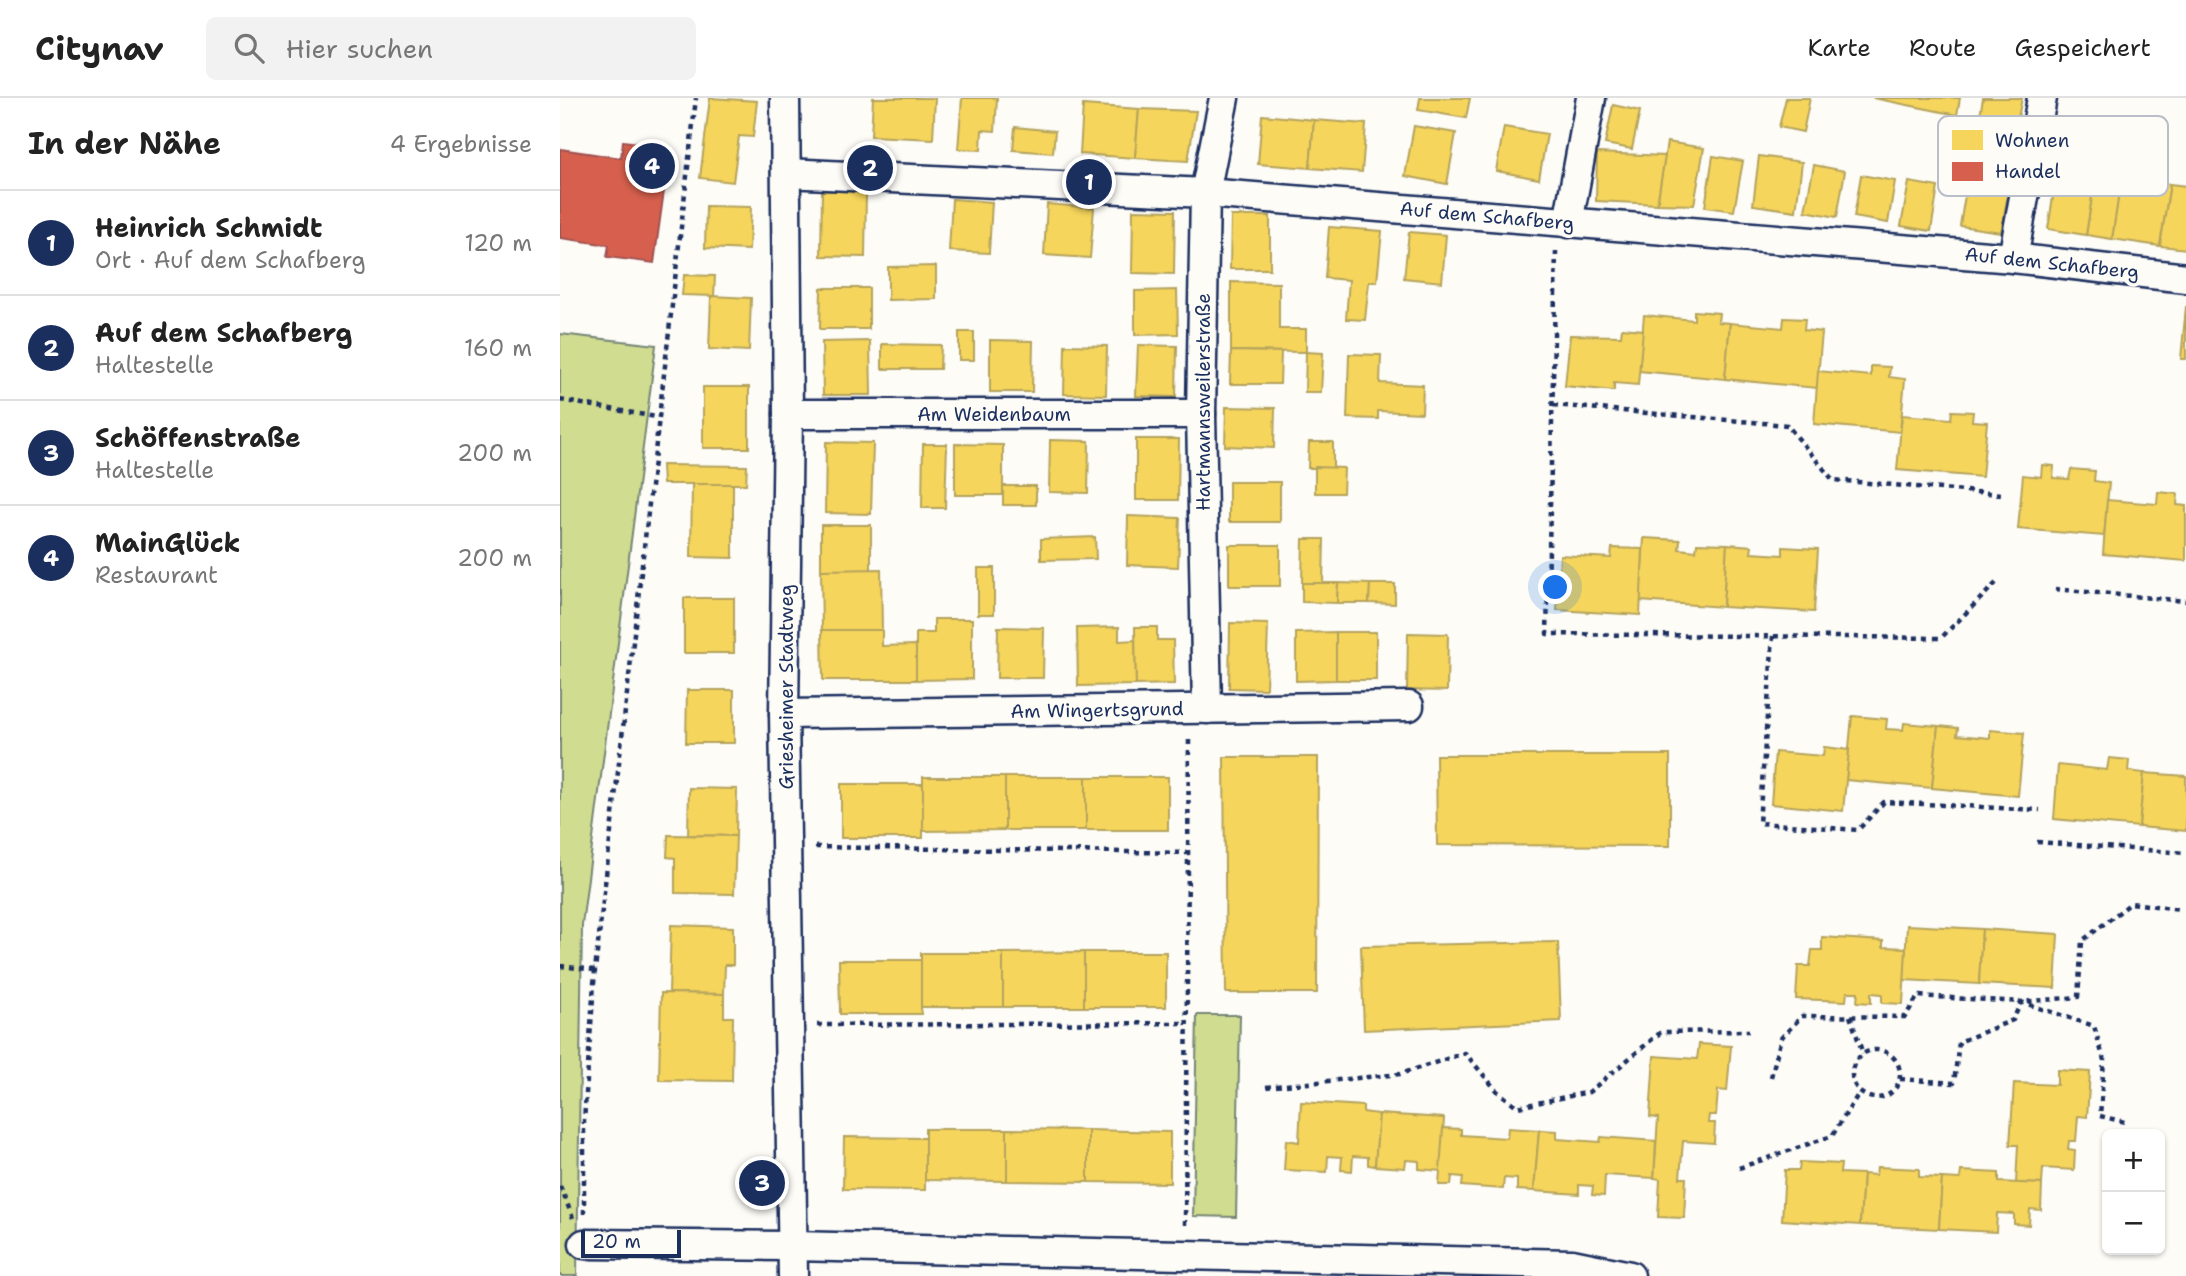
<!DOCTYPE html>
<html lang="de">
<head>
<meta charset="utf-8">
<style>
	:root { --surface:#fff; --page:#f2f2f2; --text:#222; --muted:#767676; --line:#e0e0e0; --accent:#1b2f5e }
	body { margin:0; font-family:"Shantell Sans",sans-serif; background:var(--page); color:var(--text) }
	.controls { position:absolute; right:21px; bottom:21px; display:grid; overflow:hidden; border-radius:10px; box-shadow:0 2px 5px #0004 }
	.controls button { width:63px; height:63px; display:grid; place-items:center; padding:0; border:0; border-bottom:2px solid var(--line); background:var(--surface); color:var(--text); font:35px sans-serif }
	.scale { position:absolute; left:21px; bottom:18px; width:100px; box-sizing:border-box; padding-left:7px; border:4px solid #1b2f5e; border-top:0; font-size:19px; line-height:24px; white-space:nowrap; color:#1b2f5e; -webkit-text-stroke:5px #fdfcf7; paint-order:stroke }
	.you { position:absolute; left:996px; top:490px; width:24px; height:24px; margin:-18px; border:5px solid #fff; border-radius:50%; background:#1a73e8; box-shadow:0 0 0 10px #1a73e833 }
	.badge { display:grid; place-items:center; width:46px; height:46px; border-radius:50%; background:var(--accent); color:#fff; font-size:23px; font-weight:700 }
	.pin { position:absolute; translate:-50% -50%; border:4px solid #fff; box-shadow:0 2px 7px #0006 }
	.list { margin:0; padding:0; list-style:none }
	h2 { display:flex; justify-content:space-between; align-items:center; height:91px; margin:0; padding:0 28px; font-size:30px }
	h2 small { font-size:23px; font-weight:400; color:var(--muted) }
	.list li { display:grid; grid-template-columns:46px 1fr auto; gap:21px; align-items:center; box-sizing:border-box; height:105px; padding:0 28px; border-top:2px solid var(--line) }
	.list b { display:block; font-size:26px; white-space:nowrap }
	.list p { margin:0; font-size:23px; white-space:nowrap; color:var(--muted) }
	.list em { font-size:23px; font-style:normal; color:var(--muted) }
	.icon { flex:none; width:38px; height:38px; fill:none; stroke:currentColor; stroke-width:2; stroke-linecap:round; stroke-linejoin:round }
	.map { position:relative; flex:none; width:1626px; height:1178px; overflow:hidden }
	header { display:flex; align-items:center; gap:42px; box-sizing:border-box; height:98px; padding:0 35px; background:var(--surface); border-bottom:2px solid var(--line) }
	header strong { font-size:33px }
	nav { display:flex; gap:38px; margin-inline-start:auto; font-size:24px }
	.search { width:490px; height:63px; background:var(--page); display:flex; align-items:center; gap:18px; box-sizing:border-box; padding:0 24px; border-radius:10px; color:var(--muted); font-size:26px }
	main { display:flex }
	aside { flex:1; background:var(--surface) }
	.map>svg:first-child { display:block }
	.green { fill:#d0dc8f; stroke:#768676; stroke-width:2 }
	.homes { fill:#f6d55c; stroke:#b4a35d; stroke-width:2 }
	.shops { fill:#d6604d; stroke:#9e5152; stroke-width:2 }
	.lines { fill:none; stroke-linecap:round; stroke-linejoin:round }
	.street-casing { stroke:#1b2f5e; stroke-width:33 }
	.path { stroke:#1b2f5e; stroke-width:4.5; stroke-dasharray:5 5; stroke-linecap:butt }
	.street { stroke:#fdfcf7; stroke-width:28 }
	.labels { text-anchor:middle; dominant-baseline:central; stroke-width:7; stroke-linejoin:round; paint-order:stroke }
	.street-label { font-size:19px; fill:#1b2f5e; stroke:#fdfcf7 }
	.key { fill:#fdfcf7; stroke:#b9bec9; stroke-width:2 }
	.key-label { font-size:19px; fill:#1b2f5e }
</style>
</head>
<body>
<header>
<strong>Citynav</strong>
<div class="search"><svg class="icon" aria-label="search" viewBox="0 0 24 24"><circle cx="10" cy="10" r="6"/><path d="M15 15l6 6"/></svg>Hier suchen</div>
<nav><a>Karte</a><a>Route</a><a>Gespeichert</a></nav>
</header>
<main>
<aside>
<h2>In der Nähe<small>4 Ergebnisse</small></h2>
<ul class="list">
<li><span class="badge">1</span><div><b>Heinrich Schmidt</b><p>Ort · Auf dem Schafberg</p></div><em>120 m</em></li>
<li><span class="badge">2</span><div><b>Auf dem Schafberg</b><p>Haltestelle</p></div><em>160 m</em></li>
<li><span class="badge">3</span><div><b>Schöffenstraße</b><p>Haltestelle</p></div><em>200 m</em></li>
<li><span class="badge">4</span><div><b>MainGlück</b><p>Restaurant</p></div><em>200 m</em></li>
</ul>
</aside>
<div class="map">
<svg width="1626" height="1178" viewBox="0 0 1626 1178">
	<rect width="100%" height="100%" fill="#fdfcf7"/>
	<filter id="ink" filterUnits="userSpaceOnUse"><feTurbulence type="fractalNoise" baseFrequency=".0143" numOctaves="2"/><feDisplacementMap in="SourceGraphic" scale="14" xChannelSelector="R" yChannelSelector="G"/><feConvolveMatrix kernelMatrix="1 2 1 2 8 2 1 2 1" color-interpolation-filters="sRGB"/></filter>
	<g filter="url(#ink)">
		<g class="green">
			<path d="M 0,236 L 96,247 L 22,827 L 17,1178 L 0,1178 Z"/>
			<path d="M 637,917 L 680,917 L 676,1119 L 633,1118 Z"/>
		</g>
		<g class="homes">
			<path d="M 150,0 L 197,3 L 193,39 L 179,38 L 173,84 L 140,80 Z"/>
			<path d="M 313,0 L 375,0 L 373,41 L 311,38 Z"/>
			<path d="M 402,0 L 437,0 L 435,33 L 422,32 L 421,52 L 398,51 Z"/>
			<path d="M 860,0 L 910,0 L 906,20 L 858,12 Z"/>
			<path d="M 1226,0 L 1250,0 L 1243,34 L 1219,29 Z"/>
			<path d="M 1313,0 L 1400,0 L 1397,17 Z"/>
			<path d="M 1423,0 L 1462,0 L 1457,25 L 1420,17 Z"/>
			<path d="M 523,7 L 579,11 L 575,60 L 520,56 Z"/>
			<path d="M 1053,7 L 1080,13 L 1072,51 L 1045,46 Z"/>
			<path d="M 579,11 L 636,13 L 628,63 L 575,60 Z"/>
			<path d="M 702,17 L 754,22 L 750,70 L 698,66 Z"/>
			<path d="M 754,22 L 806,26 L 802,74 L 750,70 Z"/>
			<path d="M 854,28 L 896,35 L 887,86 L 845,78 Z"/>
			<path d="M 455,29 L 495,33 L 493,55 L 453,52 Z"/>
			<path d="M 944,29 L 987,36 L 979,81 L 936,73 Z"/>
			<path d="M 1107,44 L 1144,50 L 1134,107 L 1097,106 Z"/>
			<path d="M 1037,55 L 1105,58 L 1097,106 L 1036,103 Z"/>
			<path d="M 1153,58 L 1183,63 L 1174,113 L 1145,109 Z"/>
			<path d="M 1199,58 L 1242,64 L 1236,113 L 1193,107 Z"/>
			<path d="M 1254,67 L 1285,73 L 1277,119 L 1245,113 Z"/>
			<path d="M 1301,77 L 1335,83 L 1328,125 L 1294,119 Z"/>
			<path d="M 1408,78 L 1450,85 L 1441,134 L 1400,128 Z"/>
			<path d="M 1561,78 L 1610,86 L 1600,148 L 1552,141 Z"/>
			<path d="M 1349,84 L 1378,89 L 1371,133 L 1341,128 Z"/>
			<path d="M 1534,84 L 1560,88 L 1552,141 L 1526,137 Z"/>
			<path d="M 1495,86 L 1533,92 L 1526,137 L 1488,131 Z"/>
			<path d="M 1610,86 L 1626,88 L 1626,151 L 1600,148 Z"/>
			<path d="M 262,93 L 306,93 L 305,159 L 261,158 Z"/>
			<path d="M 392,101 L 432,104 L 429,155 L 389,153 Z"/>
			<path d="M 487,106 L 534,110 L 530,160 L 484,157 Z"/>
			<path d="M 146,108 L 191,109 L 189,152 L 145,150 Z"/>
			<path d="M 573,112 L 615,113 L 614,176 L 572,175 Z"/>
			<path d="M 671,118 L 710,118 L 710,171 L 670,171 Z"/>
			<path d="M 769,129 L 822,133 L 817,184 L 809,184 L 805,222 L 786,221 L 789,182 L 765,180 Z"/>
			<path d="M 849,134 L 886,137 L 882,184 L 844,180 Z"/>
			<path d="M 376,168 L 376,201 L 328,202 L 328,169 Z"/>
			<path d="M 124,177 L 155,178 L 154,198 L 122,197 Z"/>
			<path d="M 671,184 L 719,185 L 719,231 L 746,231 L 746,254 L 671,253 Z"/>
			<path d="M 261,190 L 309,190 L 309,231 L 260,231 Z"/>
			<path d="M 617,192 L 618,236 L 575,237 L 575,193 Z"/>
			<path d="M 151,198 L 191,200 L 189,253 L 149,251 Z"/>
			<path d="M 1626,208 L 1626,261 L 1621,261 Z"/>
			<path d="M 1134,213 L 1159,215 L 1158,224 L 1170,225 L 1165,281 L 1079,273 L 1084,217 L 1134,222 Z"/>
			<path d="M 1224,220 L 1245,221 L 1244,232 L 1262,234 L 1257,290 L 1165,281 L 1170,225 L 1223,230 Z"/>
			<path d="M 1062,230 L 1083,232 L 1078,287 L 1054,285 L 1054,293 L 1005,288 L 1010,237 L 1061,238 Z"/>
			<rect x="399" y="234" width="15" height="28"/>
			<path d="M 430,242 L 473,243 L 472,294 L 430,294 Z"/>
			<path d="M 310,243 L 311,297 L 263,297 L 262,244 Z"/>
			<path d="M 322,246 L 381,247 L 380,271 L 322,271 Z"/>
			<path d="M 505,247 L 547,248 L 546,297 L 504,296 Z"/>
			<path d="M 578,247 L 617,248 L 616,299 L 576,298 Z"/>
			<path d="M 671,253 L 721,254 L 720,286 L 670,286 Z"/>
			<path d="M 746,254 L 763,255 L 761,294 L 745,294 Z"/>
			<path d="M 789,256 L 821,257 L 820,285 L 863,287 L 862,315 L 818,313 L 818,321 L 787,320 Z"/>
			<path d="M 1311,268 L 1330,269 L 1329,279 L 1345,281 L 1340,334 L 1254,326 L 1258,273 L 1311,278 Z"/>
			<rect x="143" y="289" width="46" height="61"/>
			<path d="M 666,309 L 715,310 L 714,350 L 665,348 Z"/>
			<path d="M 1392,313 L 1413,314 L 1412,323 L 1427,324 L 1422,379 L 1337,372 L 1342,317 L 1391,321 Z"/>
			<path d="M 576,341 L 619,341 L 618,402 L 576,402 Z"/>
			<path d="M 490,342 L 529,343 L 528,395 L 489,394 Z"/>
			<path d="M 266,344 L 313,345 L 311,416 L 265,415 Z"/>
			<path d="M 749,344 L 773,344 L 773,370 L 748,370 Z"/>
			<path d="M 363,346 L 387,346 L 385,410 L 362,410 Z"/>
			<path d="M 395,346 L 443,347 L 443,397 L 395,397 Z"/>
			<path d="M 102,367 L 187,368 L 186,386 L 103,386 Z"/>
			<path d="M 1482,367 L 1494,368 L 1493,380 L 1509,381 L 1511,371 L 1535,373 L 1534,383 L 1549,385 L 1544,438 L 1458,431 L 1463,377 L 1481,379 Z"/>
			<path d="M 755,369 L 784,370 L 783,395 L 755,395 Z"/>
			<rect x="669" y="384" width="51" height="40"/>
			<path d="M 132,386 L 173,386 L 173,460 L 131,459 Z"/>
			<rect x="443" y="388" width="33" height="19"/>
			<path d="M 1598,394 L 1618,396 L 1617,407 L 1626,408 L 1626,463 L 1543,456 L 1547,402 L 1597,406 Z"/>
			<path d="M 568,418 L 620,420 L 618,469 L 567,467 Z"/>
			<rect x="261" y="427" width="50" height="45"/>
			<path d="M 535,439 L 536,461 L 481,462 L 481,441 Z"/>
			<path d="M 1084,440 L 1120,442 L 1119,451 L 1136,453 L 1137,445 L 1167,446 L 1163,509 L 1080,503 Z"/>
			<path d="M 743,441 L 764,441 L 763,485 L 742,485 Z"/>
			<path d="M 1167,446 L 1192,448 L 1191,455 L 1223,457 L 1223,449 L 1258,451 L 1254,514 L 1163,509 Z"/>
			<rect x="669" y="447" width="51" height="41"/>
			<path d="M 1052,450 L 1083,451 L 1080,517 L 997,512 L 1000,457 L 1051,460 Z"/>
			<rect x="418" y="470" width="16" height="46"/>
			<path d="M 321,471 L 322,532 L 262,532 L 261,472 Z"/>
			<path d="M 742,485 L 778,485 L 777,505 L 742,504 Z"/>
			<path d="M 778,485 L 810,486 L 809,505 L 777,505 Z"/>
			<path d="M 810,486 L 835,486 L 835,506 L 809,505 Z"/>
			<rect x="124" y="500" width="50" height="55"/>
			<path d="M 374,521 L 412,521 L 412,581 L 356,582 L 356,535 L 374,535 Z"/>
			<path d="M 670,525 L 708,526 L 706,591 L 669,590 Z"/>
			<path d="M 438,529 L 484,530 L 483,580 L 437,580 Z"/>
			<path d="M 559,529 L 559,543 L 575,542 L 576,587 L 518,588 L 517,530 Z"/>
			<path d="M 575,529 L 597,529 L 597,542 L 613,542 L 614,586 L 576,587 Z"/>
			<path d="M 262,532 L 322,532 L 322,548 L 356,547 L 356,582 L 263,582 Z"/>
			<path d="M 776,534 L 776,582 L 736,583 L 736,535 Z"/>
			<rect x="776" y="534" width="40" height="48"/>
			<path d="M 848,535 L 888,536 L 887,593 L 847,592 Z"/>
			<path d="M 127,592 L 174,592 L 174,645 L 126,645 Z"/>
			<path d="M 1292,618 L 1327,621 L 1326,631 L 1343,632 L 1344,625 L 1378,628 L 1372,690 L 1286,682 Z"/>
			<path d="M 1378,628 L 1398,630 L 1397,637 L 1430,640 L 1430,632 L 1464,635 L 1458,698 L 1372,690 Z"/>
			<path d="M 1264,649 L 1289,652 L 1283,713 L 1211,706 L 1215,654 L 1263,658 Z"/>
			<path d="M 876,657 L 1110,657 L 1110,748 L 877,747 Z"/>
			<path d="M 664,659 L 758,659 L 757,895 L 666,895 Z"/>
			<path d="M 1549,660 L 1569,662 L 1568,673 L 1584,675 L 1579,729 L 1494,721 L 1498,667 L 1547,672 Z"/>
			<path d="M 1584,675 L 1626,678 L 1626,733 L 1579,729 Z"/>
			<path d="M 363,679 L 445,679 L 445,732 L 363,733 Z"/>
			<rect x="445" y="679" width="81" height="53"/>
			<rect x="526" y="679" width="82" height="53"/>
			<rect x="281" y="686" width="82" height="54"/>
			<path d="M 129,690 L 177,691 L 176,738 L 128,737 Z"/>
			<path d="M 108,737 L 176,738 L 174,796 L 115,795 L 115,760 L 107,759 Z"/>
			<path d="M 111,827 L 173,829 L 173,867 L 165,867 L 164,896 L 109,895 Z"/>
			<path d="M 1347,827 L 1422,831 L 1419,886 L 1344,882 Z"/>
			<path d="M 1422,831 L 1498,836 L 1495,890 L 1419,886 Z"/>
			<path d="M 1262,839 L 1323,843 L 1323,849 L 1346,850 L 1343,906 L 1322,905 L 1322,896 L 1311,895 L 1311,905 L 1297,904 L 1298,894 L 1287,894 L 1286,903 L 1236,901 L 1238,868 L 1250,868 L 1252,852 L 1262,852 Z"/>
			<path d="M 998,844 L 1001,923 L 804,932 L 801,848 Z"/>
			<path d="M 524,854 L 524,909 L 443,909 L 443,855 Z"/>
			<rect x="524" y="854" width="82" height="55"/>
			<rect x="361" y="855" width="82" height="54"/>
			<path d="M 279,862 L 361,862 L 361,916 L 280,916 Z"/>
			<path d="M 101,895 L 164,896 L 164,919 L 173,919 L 172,983 L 99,982 Z"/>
			<path d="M 1139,946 L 1171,948 L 1167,993 L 1158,992 L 1156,1017 L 1149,1017 L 1148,1025 L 1155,1025 L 1154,1045 L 1123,1043 L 1120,1080 L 1126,1080 L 1124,1120 L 1098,1119 L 1100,1081 L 1094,1080 L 1098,1020 L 1090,1019 L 1094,958 L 1137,961 Z"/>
			<path d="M 1497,972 L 1530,974 L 1527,1019 L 1518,1018 L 1516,1043 L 1509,1043 L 1508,1051 L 1515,1052 L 1514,1072 L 1483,1070 L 1482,1086 L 1456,1085 L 1458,1047 L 1450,1047 L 1454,985 L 1497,987 Z"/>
			<path d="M 741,1004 L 803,1008 L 803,1014 L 819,1016 L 815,1068 L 808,1067 L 808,1059 L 793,1058 L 792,1073 L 781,1072 L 782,1059 L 768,1058 L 767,1074 L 724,1072 L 726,1042 L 739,1044 Z"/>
			<path d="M 819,1016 L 884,1020 L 881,1073 L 859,1071 L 859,1063 L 846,1062 L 845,1070 L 815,1068 Z"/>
			<path d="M 883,1030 L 901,1031 L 901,1037 L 947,1040 L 948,1030 L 979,1032 L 974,1093 L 957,1092 L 957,1081 L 944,1080 L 943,1091 L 902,1088 L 903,1079 L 892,1078 L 891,1087 L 879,1087 Z"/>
			<path d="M 365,1031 L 447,1031 L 447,1083 L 365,1082 Z"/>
			<path d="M 447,1031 L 528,1032 L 528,1084 L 447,1083 Z"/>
			<path d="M 528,1032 L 610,1034 L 610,1085 L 528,1084 Z"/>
			<path d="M 979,1032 L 997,1033 L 997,1041 L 1040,1044 L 1041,1039 L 1096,1043 L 1094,1080 L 1045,1077 L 1044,1098 L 1032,1097 L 1033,1088 L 1019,1087 L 1019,1096 L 974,1093 Z"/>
			<path d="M 284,1039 L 365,1040 L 365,1092 L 283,1091 Z"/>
			<path d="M 1240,1064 L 1281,1066 L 1280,1075 L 1303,1076 L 1300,1127 L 1222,1122 L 1225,1072 L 1239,1072 Z"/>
			<path d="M 1317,1069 L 1359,1071 L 1359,1079 L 1382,1080 L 1379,1131 L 1300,1127 L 1303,1076 L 1316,1077 Z"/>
			<path d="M 1401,1073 L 1439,1075 L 1439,1084 L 1482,1086 L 1481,1112 L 1470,1111 L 1469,1127 L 1454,1126 L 1454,1116 L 1437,1115 L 1436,1134 L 1379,1131 L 1382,1080 L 1400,1081 Z"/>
		</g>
		<path class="shops" d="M 63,43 L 110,49 L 94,165 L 47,159 L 49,147 L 0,140 L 0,51 L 61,60 Z"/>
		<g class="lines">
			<g class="street-casing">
				<g id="street">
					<path d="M 225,0 L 228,316 L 224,616 L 233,1178"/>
					<path d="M 226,75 L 645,95 L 1453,160 L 1626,180"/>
					<path d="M 1008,125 L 1031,0"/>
					<path d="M 1453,160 L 1482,0"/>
					<path d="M 228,316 L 641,316"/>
					<path d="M 647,611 L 641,316 L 645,95 L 664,0"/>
					<path d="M 224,616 L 849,608"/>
					<path d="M 24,1146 L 233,1148 L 1012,1166 L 1070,1178"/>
				</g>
			</g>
			<g class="path">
				<path d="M 996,153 L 987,536 L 1381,540 L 1436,485"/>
				<path d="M 0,302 L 96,319"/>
				<path d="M 993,307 L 1227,327 L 1273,382 L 1441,396"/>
				<path d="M 1495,491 L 1626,503"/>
				<path d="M 1213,538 L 1199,725 L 1298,732 L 1324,704 L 1480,712"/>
				<path d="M 1477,744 L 1626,755"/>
				<path d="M 255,749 L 629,755"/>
				<path d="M 0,868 L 35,872"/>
				<path d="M 1290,918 L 1303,956"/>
				<path d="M 257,927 L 627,925"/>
				<circle cx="1316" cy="976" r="24"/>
				<path d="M 1211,979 L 1221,940 L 1242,918 L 1345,919 L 1358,898 L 1461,904 L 1534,928 L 1544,962 L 1540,1018 L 1569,1025"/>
				<path d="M 1340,981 L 1394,985 L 1399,944 L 1453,922 L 1461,904 L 1518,899 L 1522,843 L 1571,805 L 1620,811"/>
				<path d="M 706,989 L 840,976 L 905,955 L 937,993 L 958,1009 L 1029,994 L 1101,934 L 1189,933"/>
				<path d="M 1179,1070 L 1272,1038 L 1299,995"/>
				<path d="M 0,1088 L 13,1120"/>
				<path d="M 24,1116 L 24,1023 L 35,872 L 136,0"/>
				<path d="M 625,1127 L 629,639"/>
			</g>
			<use href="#street" class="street"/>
		</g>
	</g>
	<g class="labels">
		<g class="street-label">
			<text transform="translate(927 118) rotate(5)">Auf dem Schafberg</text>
			<text transform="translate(1492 165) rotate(6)">Auf dem Schafberg</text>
			<text transform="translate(643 304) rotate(-90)">Hartmannsweilerstraße</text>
			<text x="434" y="316">Am Weidenbaum</text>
			<text transform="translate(226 589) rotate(-90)">Griesheimer Stadtweg</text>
			<text transform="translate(537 612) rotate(-1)">Am Wingertsgrund</text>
		</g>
	</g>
	<rect x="1378" y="18" width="230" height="80" rx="10" class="key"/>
	<rect x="1392" y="32" width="31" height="20" fill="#f6d55c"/>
	<rect x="1392" y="64" width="31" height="19" fill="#d6604d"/>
	<g class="key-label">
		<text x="1435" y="49">Wohnen</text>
		<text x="1435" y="80">Handel</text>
	</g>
</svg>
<div class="controls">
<button>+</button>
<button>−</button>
</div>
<div class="scale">20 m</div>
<div class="you"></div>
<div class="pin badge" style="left:529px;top:84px">1</div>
<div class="pin badge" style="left:310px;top:70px">2</div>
<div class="pin badge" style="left:202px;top:1085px">3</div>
<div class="pin badge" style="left:92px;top:68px">4</div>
</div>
</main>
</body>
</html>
